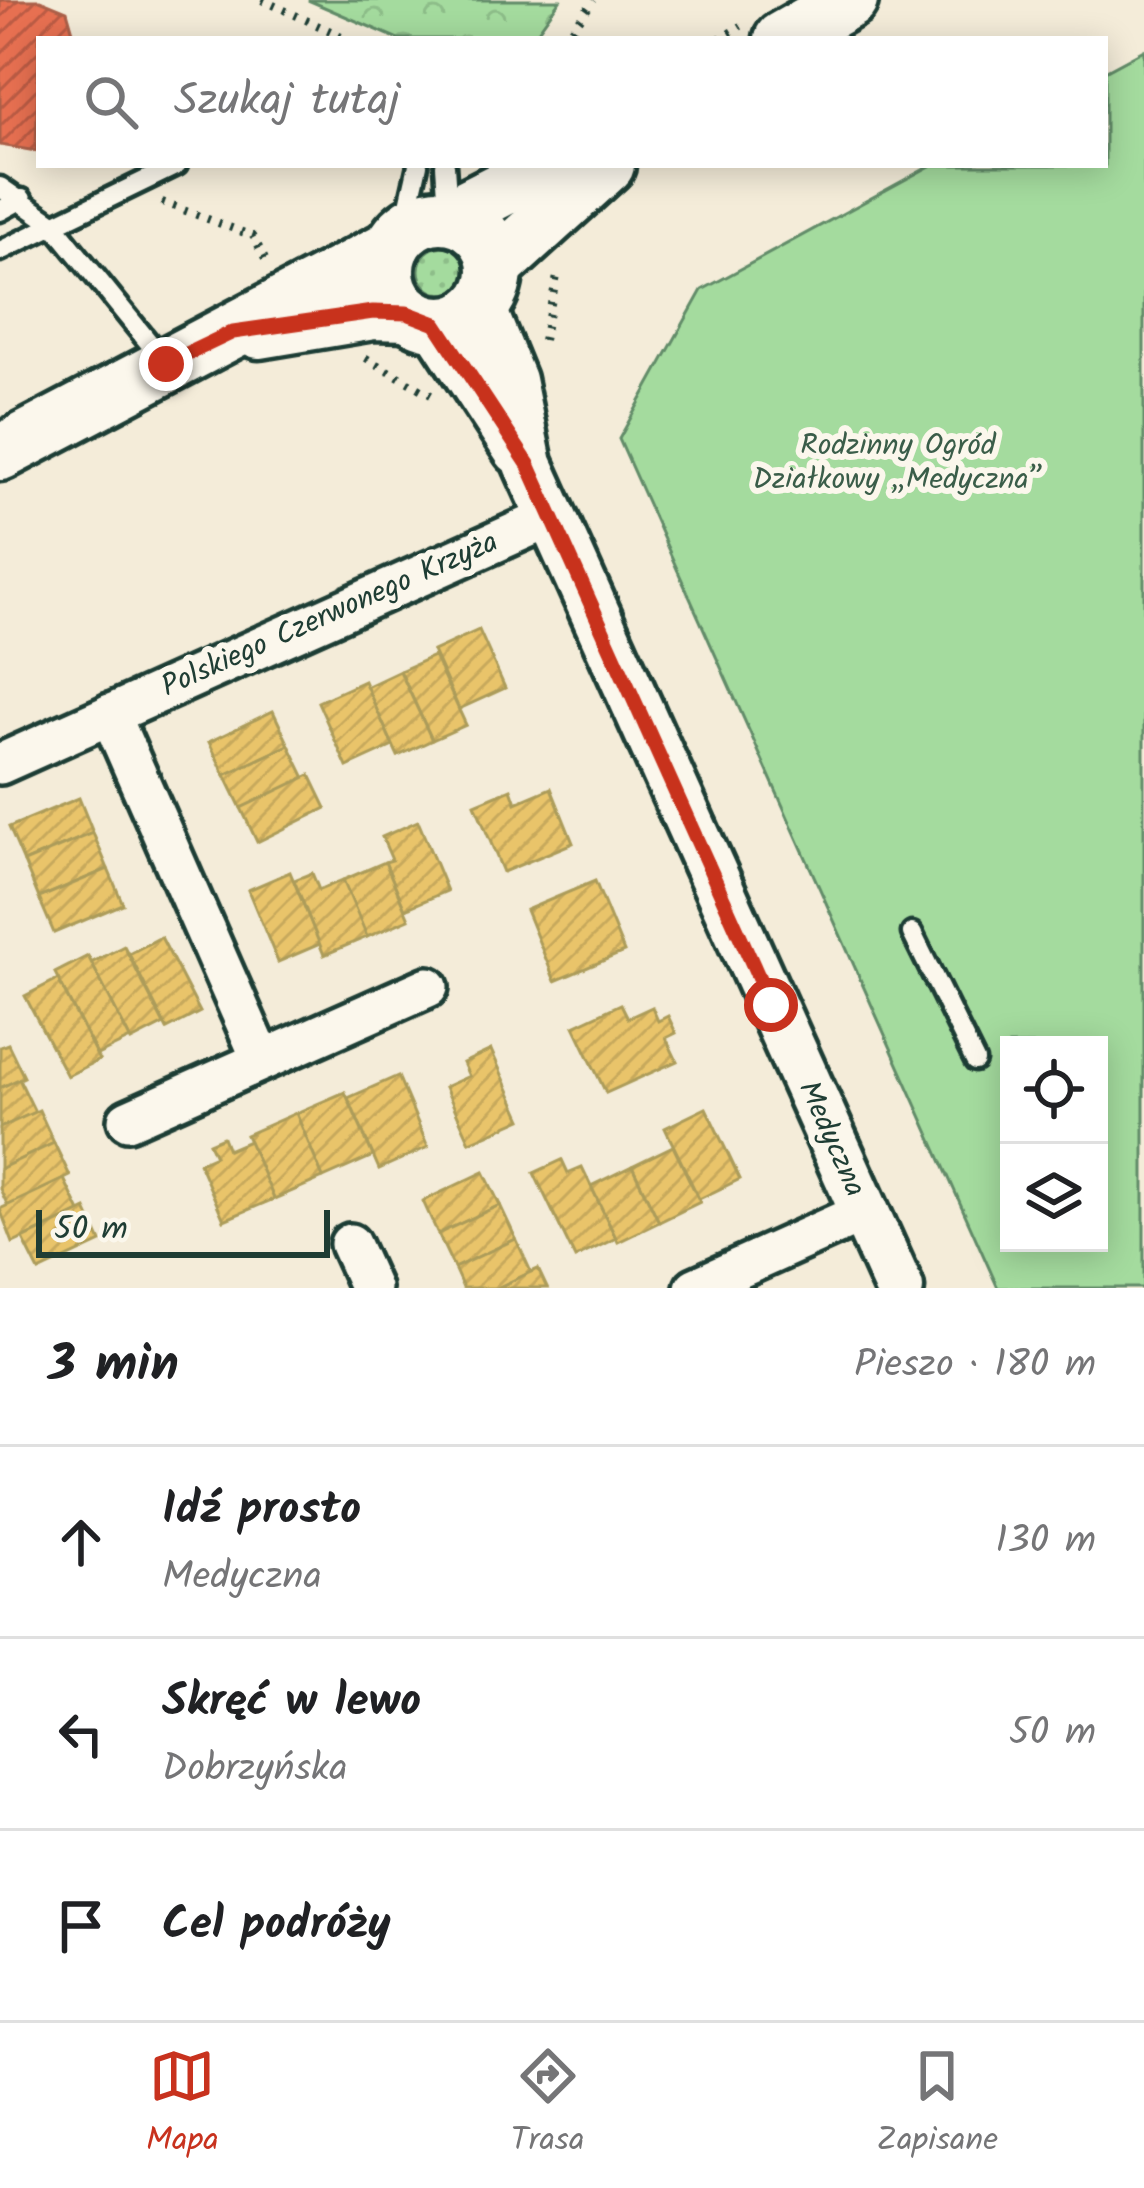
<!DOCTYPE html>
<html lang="pl">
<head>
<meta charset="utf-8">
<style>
	:root { --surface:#fff; --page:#f2f2f2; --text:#202124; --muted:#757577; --line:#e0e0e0; --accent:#c8321e }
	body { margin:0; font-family:Kalam,sans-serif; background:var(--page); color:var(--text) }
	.controls { position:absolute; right:36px; bottom:36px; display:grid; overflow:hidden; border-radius:0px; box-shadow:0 6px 30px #0003 }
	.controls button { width:108px; height:108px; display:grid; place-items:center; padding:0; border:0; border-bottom:3px solid var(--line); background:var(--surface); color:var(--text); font:60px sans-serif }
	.scale { position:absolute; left:36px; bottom:30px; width:294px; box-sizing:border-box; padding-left:12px; border:6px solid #1f3d34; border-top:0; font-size:33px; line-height:42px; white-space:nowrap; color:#1f3d34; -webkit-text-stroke:9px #fbf7ec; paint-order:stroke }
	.stop { position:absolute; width:36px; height:36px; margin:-27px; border:9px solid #c8321e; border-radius:50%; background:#fff }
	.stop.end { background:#c8321e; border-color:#fff; box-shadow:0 3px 12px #0008 }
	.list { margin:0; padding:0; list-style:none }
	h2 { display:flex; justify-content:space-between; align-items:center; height:156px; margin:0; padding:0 48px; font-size:51px }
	h2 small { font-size:39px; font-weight:400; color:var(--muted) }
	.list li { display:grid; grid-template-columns:78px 1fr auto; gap:36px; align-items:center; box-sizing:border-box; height:192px; padding:0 48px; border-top:3px solid var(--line) }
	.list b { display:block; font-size:45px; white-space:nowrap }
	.list p { margin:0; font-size:39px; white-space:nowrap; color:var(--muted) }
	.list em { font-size:39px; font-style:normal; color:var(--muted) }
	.icon { flex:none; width:66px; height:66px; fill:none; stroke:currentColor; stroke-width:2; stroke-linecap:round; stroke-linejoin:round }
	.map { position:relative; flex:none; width:1144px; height:1288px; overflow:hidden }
	.search { position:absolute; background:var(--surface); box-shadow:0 6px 30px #0003; left:36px; right:36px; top:36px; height:132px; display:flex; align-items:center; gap:30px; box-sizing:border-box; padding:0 42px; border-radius:0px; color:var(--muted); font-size:45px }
	.sheet { height:732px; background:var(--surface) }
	nav { display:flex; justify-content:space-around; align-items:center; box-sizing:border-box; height:168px; border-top:3px solid var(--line); background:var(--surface); font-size:33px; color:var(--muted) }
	nav a { display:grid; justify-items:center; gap:6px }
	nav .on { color:var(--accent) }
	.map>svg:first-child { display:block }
	.grass { fill:url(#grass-dots); stroke:#628c69; stroke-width:3 }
	.forest { fill:url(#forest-crowns); stroke:#628c69; stroke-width:3 }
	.garden { fill:#a4db9e; stroke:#628c69; stroke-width:3; fill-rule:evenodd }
	.homes { fill:url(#homes-hatch); stroke:#ac9c5a; stroke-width:3 }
	.shops { fill:url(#shops-hatch); stroke:#ab6048; stroke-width:3 }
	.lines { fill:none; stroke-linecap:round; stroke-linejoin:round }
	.service-casing { stroke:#1f3d34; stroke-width:27 }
	.minor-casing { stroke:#1f3d34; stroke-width:48 }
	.tertiary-casing { stroke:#1f3d34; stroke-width:57 }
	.secondary-casing { stroke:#1f3d34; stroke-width:63 }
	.path { stroke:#1f3d34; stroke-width:8; stroke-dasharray:3 9; stroke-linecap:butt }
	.service { stroke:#fbf7ec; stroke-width:18 }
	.minor { stroke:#fbf7ec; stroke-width:39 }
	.tertiary { stroke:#fbf7ec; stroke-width:48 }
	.secondary { stroke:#fbf7ec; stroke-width:54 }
	.route { stroke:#c8321e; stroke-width:15 }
	.labels { text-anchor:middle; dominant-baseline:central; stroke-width:12; stroke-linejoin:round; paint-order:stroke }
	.park-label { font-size:30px; fill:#3a5d49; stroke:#fbf7ec }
	.street-label { font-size:30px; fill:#1f3d34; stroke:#fbf7ec }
</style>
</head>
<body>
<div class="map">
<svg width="1144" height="1288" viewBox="0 0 1144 1288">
	<defs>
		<pattern id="grass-dots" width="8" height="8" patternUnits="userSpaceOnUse" patternTransform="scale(3)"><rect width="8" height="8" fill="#a4db9e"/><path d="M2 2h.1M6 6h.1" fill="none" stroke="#8dbd89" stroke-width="1.8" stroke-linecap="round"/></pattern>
		<pattern id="forest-crowns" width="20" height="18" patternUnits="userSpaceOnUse" patternTransform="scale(3)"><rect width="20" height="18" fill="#a4db9e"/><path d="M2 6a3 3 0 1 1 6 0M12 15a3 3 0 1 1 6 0" fill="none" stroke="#8dbd89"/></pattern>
		<pattern id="homes-hatch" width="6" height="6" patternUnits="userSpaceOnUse" patternTransform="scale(3)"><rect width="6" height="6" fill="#e9c46a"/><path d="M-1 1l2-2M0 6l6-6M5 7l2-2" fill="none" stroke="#c7a95c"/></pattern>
		<pattern id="shops-hatch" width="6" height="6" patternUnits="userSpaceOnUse" patternTransform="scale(3)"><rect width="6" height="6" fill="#e76f51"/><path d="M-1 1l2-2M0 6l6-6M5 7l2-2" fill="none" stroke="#bb5c44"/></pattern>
	</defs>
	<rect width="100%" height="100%" fill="#f4ecd9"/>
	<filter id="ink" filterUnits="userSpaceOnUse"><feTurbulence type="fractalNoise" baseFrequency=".00833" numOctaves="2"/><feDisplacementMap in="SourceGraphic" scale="24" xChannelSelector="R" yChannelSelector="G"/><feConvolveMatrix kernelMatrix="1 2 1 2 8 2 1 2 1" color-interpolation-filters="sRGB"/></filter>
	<g filter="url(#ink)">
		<circle class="grass" cx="443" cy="270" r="24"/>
		<path class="forest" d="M 308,0 L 560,0 L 532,39 L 398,39 Z"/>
		<path class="garden" d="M 1144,50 L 1144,1288 L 998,1288 L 619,439 L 702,290 L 932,165 L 1105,165 L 1105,71 ZM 1009,1045 L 1099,1045 L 1099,1243 L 1009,1243 Z"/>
		<g class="homes">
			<path d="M 479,630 L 505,688 L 459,709 L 433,651 Z"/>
			<path d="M 434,656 L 466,725 L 432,740 L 400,671 Z"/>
			<path d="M 400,671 L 432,740 L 398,756 L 366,687 Z"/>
			<path d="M 364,681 L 393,746 L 347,767 L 318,702 Z"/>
			<path d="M 273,711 L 289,745 L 225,775 L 209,742 Z"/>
			<path d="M 289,745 L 305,778 L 241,808 L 225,775 Z"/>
			<path d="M 310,775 L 326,808 L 257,842 L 241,808 Z"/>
			<path d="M 551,788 L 573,843 L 503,872 L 475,804 L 511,789 L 516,803 Z"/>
			<path d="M 79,798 L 93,833 L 24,862 L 9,827 Z"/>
			<path d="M 418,821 L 447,891 L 405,909 L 385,862 L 392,860 L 382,837 Z"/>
			<path d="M 93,833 L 108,869 L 39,898 L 24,862 Z"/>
			<path d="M 385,862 L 409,919 L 367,937 L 343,880 Z"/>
			<path d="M 108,869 L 123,904 L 54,933 L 39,898 Z"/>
			<path d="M 290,872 L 320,944 L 278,962 L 248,890 Z"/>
			<path d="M 312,873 L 319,890 L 343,880 L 367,937 L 324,955 L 294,880 Z"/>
			<path d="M 595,881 L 624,952 L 555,981 L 526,910 Z"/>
			<path d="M 161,937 L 200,1012 L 167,1029 L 129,954 Z"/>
			<path d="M 124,946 L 164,1024 L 131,1041 L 91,963 Z"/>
			<path d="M 88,956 L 130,1039 L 97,1055 L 55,973 Z"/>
			<path d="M 58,979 L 99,1060 L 67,1076 L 25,996 Z"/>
			<path d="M 621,1004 L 628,1018 L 652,1007 L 658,1021 L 668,1016 L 676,1033 L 666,1038 L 677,1061 L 606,1093 L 574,1026 Z"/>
			<path d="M 8,1044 L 24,1077 L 0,1088 L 0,1047 Z"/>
			<path d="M 491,1050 L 522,1119 L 470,1142 L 445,1087 L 469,1076 L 463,1063 Z"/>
			<path d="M 398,1076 L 428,1147 L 379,1169 L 348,1098 Z"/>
			<path d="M 19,1079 L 35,1112 L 0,1128 L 0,1088 Z"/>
			<path d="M 345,1092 L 373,1156 L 323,1178 L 296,1113 Z"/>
			<path d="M 706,1108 L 740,1179 L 699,1199 L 665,1128 Z"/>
			<path d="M 39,1110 L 54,1143 L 0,1169 L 0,1128 Z"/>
			<path d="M 296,1113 L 323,1178 L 274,1199 L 246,1135 Z"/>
			<path d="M 223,1137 L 228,1150 L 249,1141 L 274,1199 L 224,1220 L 199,1163 L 215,1156 L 209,1143 Z"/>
			<path d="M 54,1143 L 70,1176 L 8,1206 L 0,1189 L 0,1169 Z"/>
			<path d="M 673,1146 L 700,1202 L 659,1222 L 632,1166 Z"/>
			<path d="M 562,1160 L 568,1173 L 582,1167 L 616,1238 L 575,1258 L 534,1173 Z"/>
			<path d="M 632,1166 L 659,1222 L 618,1242 L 591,1186 Z"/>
			<path d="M 484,1172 L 500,1205 L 438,1234 L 423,1201 Z"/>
			<path d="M 64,1179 L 80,1212 L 13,1243 L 0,1209 Z"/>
			<path d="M 500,1205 L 516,1239 L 454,1268 L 438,1234 Z"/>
			<path d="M 86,1209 L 101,1242 L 39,1271 L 23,1239 Z"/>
			<path d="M 516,1239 L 531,1272 L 497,1288 L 463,1288 L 454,1268 Z"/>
			<path d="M 538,1269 L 547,1288 L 497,1288 L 531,1272 Z"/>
		</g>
		<path class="shops" d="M 0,0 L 40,0 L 67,11 L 75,39 L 39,39 L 36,151 L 0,145 Z"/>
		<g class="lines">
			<g class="service-casing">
				<g id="service">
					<path d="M 445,165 L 448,211"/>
					<path d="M 0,187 L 52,223 L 163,360"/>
					<path d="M 0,211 L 22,199"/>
					<path d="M 403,231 L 418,165"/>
					<path d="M 0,251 L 177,165"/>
					<path d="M 912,933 L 975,1061"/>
				</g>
			</g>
			<g class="minor-casing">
				<g id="minor">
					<path d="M 110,714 L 262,1060"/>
					<path d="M 0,764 L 551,517"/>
					<path d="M 128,1120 L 428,987"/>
					<path d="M 350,1244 L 370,1288"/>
					<path d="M 695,1288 L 864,1212"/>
				</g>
			</g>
			<g class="tertiary-casing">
				<g id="tertiary">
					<path d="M 481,307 L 511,380 L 528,464 L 899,1288"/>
					<path d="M 436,324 L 518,450"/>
				</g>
			</g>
			<g class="secondary-casing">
				<g id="secondary">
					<path d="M 782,39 L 850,0"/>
					<circle cx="441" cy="270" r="54"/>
					<path d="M 449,216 L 549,165"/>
					<path d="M 496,266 L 607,165"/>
					<path d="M 259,331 L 373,312 L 407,313"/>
					<path d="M 0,453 L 392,247"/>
				</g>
			</g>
			<g class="path">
				<path d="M 262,0 L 348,39"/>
				<path d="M 565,39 L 594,0"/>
				<path d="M 719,39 L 741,26"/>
				<path d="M 162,202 L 253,236 L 268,265"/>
				<path d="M 543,340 L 558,272"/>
				<path d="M 366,358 L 431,395"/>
			</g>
			<use href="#service" class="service"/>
			<use href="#minor" class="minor"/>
			<use href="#tertiary" class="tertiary"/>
			<use href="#secondary" class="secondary"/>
		</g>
	</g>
	<g class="lines" filter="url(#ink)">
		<path class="route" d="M 166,364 L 233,332 L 373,312 L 407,313 L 436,324 L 528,464 L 771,1005"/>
	</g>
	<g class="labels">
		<g class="park-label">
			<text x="898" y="446">Rodzinny Ogród<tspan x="898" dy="34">Działkowy „Medyczna”</tspan></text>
		</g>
		<g class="street-label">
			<text transform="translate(330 615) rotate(-24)">Polskiego Czerwonego Krzyża</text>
			<text transform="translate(831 1139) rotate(66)">Medyczna</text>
		</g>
	</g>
</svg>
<div class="controls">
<button><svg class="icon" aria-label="locate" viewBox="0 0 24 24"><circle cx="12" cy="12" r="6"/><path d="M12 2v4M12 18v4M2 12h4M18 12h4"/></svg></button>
<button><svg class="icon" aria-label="layers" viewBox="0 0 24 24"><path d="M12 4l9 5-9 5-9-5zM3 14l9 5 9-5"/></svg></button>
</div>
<div class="scale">50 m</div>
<div class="stop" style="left:771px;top:1005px"></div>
<div class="stop end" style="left:166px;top:364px"></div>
<div class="search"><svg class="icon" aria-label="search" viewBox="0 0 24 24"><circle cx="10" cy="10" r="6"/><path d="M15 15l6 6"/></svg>Szukaj tutaj</div>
</div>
<section class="sheet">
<h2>3 min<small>Pieszo · 180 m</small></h2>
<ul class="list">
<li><svg class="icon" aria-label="ahead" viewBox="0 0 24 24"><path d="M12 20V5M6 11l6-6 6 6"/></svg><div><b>Idź prosto</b><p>Medyczna</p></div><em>130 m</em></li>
<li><svg class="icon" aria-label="left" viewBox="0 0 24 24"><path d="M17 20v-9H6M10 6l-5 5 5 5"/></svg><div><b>Skręć w lewo</b><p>Dobrzyńska</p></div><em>50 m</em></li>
<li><svg class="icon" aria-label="arrive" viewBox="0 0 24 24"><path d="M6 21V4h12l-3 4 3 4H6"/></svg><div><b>Cel podróży</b></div></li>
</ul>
</section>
<nav>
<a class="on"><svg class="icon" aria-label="map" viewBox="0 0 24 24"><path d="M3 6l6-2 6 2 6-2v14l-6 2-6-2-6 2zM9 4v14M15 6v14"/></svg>Mapa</a>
<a><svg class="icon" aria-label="directions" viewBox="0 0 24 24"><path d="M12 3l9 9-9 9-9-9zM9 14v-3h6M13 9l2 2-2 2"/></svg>Trasa</a>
<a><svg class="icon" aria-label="saved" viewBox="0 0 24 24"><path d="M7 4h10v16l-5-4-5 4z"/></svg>Zapisane</a>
</nav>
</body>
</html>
